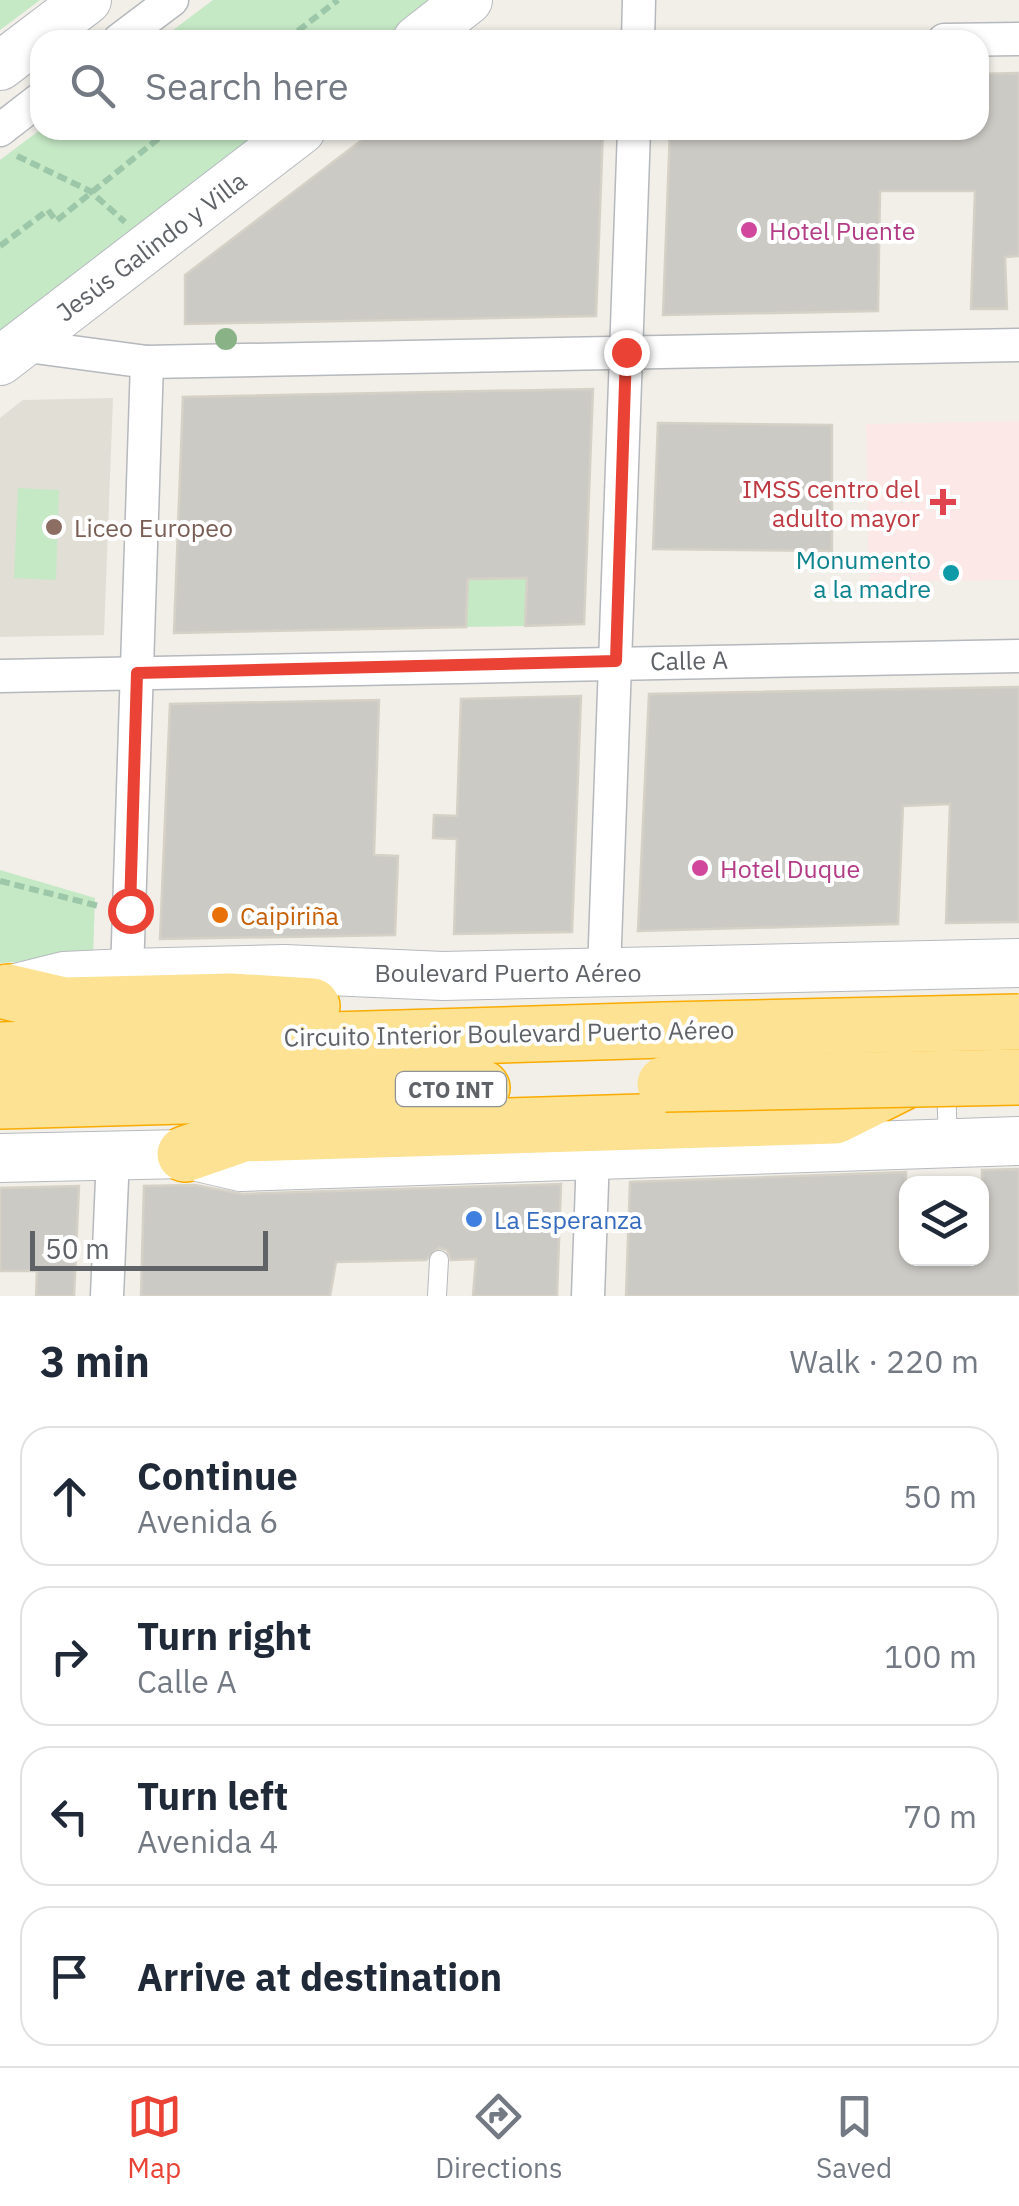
<!DOCTYPE html>
<html lang="en">
<head>
<meta charset="utf-8">
<style>
	:root { --surface:#fff; --page:#f6f6f7; --text:#1f2937; --muted:#747a83; --line:#e0e1e3; --accent:#ea4335 }
	body { margin:0; font-family:"IBM Plex Sans",sans-serif; background:var(--page); color:var(--text) }
	.controls { position:absolute; right:30px; bottom:30px; display:grid; overflow:hidden; border-radius:20px; box-shadow:0 2px 8px #0004 }
	.controls button { width:90px; height:90px; display:grid; place-items:center; padding:0; border:0; border-bottom:2px solid var(--line); background:var(--surface); color:var(--text); font:50px sans-serif }
	.scale { position:absolute; left:30px; bottom:25px; width:238px; box-sizing:border-box; padding-left:10px; border:5px solid #5f6368; border-top:0; font-size:28px; line-height:35px; white-space:nowrap; color:#5f6368; -webkit-text-stroke:8px #fff; paint-order:stroke }
	.stop { position:absolute; width:30px; height:30px; margin:-22px; border:8px solid #ea4335; border-radius:50%; background:#fff }
	.stop.end { background:#ea4335; border-color:#fff; box-shadow:0 2px 10px #0008 }
	.list { margin:0; padding:0; list-style:none }
	h2 { display:flex; justify-content:space-between; align-items:center; height:130px; margin:0; padding:0 40px; font-size:42px }
	h2 small { font-size:32px; font-weight:400; color:var(--muted) }
	.list li { display:grid; grid-template-columns:65px 1fr auto; gap:30px; align-items:center; box-sizing:border-box; height:140px; margin:0 20px 20px; padding:0 20px; border:2px solid var(--line); border-radius:30px }
	.list b { display:block; font-size:38px; white-space:nowrap }
	.list p { margin:0; font-size:32px; white-space:nowrap; color:var(--muted) }
	.list em { font-size:32px; font-style:normal; color:var(--muted) }
	.icon { flex:none; width:55px; height:55px; fill:none; stroke:currentColor; stroke-width:2; stroke-linecap:round; stroke-linejoin:round }
	.map { position:relative; flex:none; width:1019px; height:1296px; overflow:hidden }
	.search { position:absolute; background:var(--surface); box-shadow:0 2px 8px #0004; left:30px; right:30px; top:30px; height:110px; display:flex; align-items:center; gap:25px; box-sizing:border-box; padding:0 35px; border-radius:30px; color:var(--muted); font-size:38px }
	.sheet { height:770px; background:var(--surface) }
	nav { display:flex; justify-content:space-around; align-items:center; box-sizing:border-box; height:140px; border-top:2px solid var(--line); background:var(--surface); font-size:28px; color:var(--muted) }
	nav a { display:grid; justify-items:center; gap:5px }
	nav .on { color:var(--accent) }
	.map>svg:first-child { display:block }
	.education { fill:#e1ded6 }
	.medical { fill:#fce8e6 }
	.green { fill:#c5e8c5 }
	.building { fill:#cccac5; stroke:#d6d1c6; stroke-width:2.5 }
	.lines { fill:none; stroke-linecap:round; stroke-linejoin:round }
	.lane-casing { stroke:#b5b8bc; stroke-width:20 }
	.street-casing { stroke:#b5b8bc; stroke-width:35 }
	.secondary-casing { stroke:#b6babf; stroke-width:50 }
	.highway-casing { stroke:#f9ab00; stroke-width:58 }
	.path { stroke:#9cc7a9; stroke-width:6; stroke-dasharray:10 5; stroke-linecap:butt }
	.lane { stroke:#fff; stroke-width:18 }
	.street { stroke:#fff; stroke-width:32 }
	.secondary { stroke:#fff; stroke-width:48 }
	.highway { stroke:#fde293; stroke-width:55 }
	.highway-bridge-casing { stroke:#f9ab00; stroke-width:58; stroke-linecap:butt }
	.highway-bridge { stroke:#fde293; stroke-width:55 }
	.tree { fill:#89b387 }
	.route { stroke:#ea4335; stroke-width:12 }
	.hotel-dot { fill:#d1479c; stroke:#fff; stroke-width:4 }
	.health-dot { fill:#e0444e; stroke:#fff; stroke-width:4 }
	.education-dot { fill:#8d6e63; stroke:#fff; stroke-width:4 }
	.culture-dot { fill:#0f9aa8; stroke:#fff; stroke-width:4 }
	.food-dot { fill:#e8710a; stroke:#fff; stroke-width:4 }
	.shop-dot { fill:#3f7fe0; stroke:#fff; stroke-width:4 }
	.labels { text-anchor:middle; dominant-baseline:central; stroke-width:8; stroke-linejoin:round; paint-order:stroke }
	.shield { fill:#fff; stroke:#8f9295; stroke-width:2.5 }
	.shield-label { font-size:22px; font-weight:bold; fill:#5f6368 }
	.hotel-label { font-size:25px; fill:#b23c85; stroke:#fff; text-anchor:start }
	.street-label { font-size:25px; fill:#5f6368; stroke:#fff }
	.health-label { font-size:25px; fill:#be3a42; stroke:#fff; text-anchor:end }
	.education-label { font-size:25px; fill:#785e54; stroke:#fff; text-anchor:start }
	.culture-label { font-size:25px; fill:#0d838f; stroke:#fff; text-anchor:end }
	.food-label { font-size:25px; fill:#c56008; stroke:#fff; text-anchor:start }
	.shop-label { font-size:25px; fill:#366cbe; stroke:#fff; text-anchor:start }
</style>
</head>
<body>
<div class="map">
<svg width="1019" height="1296" viewBox="0 0 1019 1296">
	<rect width="100%" height="100%" fill="#f1efe8"/>
	<path class="education" d="M 113,398 L 104,635 L 0,637 L 0,418 L 23,400 Z"/>
	<path class="medical" d="M 1019,421 L 1019,580 L 869,582 L 866,424 Z"/>
	<g class="green">
		<path d="M 0,0 L 40,0 L 0,30 Z"/>
		<path d="M 213,0 L 454,0 L 402,40 L 160,40 Z"/>
		<path d="M 40,130 L 287,130 L 0,354 L 0,160 Z"/>
		<path d="M 18,488 L 59,490 L 56,580 L 14,578 Z"/>
		<path d="M 527,578 L 525,626 L 466,627 L 468,579 Z"/>
		<path d="M 0,870 L 95,898 L 93,957 L 0,963 Z"/>
	</g>
	<g class="building">
		<path d="M 1019,73 L 1019,256 L 1005,257 L 1007,309 L 971,309 L 975,191 L 880,191 L 878,311 L 663,315 L 670,130 L 979,130 L 979,74 Z"/>
		<path d="M 375,130 L 603,130 L 596,316 L 185,324 L 185,275 Z"/>
		<path d="M 593,389 L 584,624 L 525,626 L 527,578 L 468,579 L 466,627 L 174,633 L 183,397 Z"/>
		<path d="M 658,423 L 832,425 L 832,551 L 653,549 Z"/>
		<path d="M 1019,687 L 1019,922 L 946,923 L 950,804 L 903,806 L 898,924 L 638,931 L 649,694 Z"/>
		<path d="M 581,696 L 572,932 L 454,934 L 457,839 L 433,838 L 434,815 L 457,816 L 461,699 Z"/>
		<path d="M 379,700 L 374,855 L 398,856 L 395,935 L 160,939 L 170,704 Z"/>
		<path d="M 1019,1169 L 1019,1296 L 626,1296 L 630,1182 L 906,1172 L 906,1258 L 982,1258 L 982,1170 Z"/>
		<path d="M 561,1184 L 557,1296 L 473,1296 L 476,1259 L 451,1260 L 447,1250 L 439,1248 L 426,1260 L 336,1262 L 330,1296 L 141,1296 L 144,1186 L 195,1185 L 242,1194 Z"/>
		<path d="M 79,1186 L 74,1296 L 36,1296 L 37,1271 L 0,1271 L 0,1188 Z"/>
	</g>
	<g class="lines">
		<g class="lane-casing">
			<g id="lane">
				<path d="M 946,1084 L 948,1143"/>
				<path d="M 437,1296 L 439,1260"/>
			</g>
		</g>
		<g class="street-casing">
			<g id="street">
				<path d="M 119,40 L 172,0"/>
				<path d="M 638,40 L 639,0"/>
				<path d="M 944,40 L 1019,39"/>
				<path d="M 0,130 L 40,99"/>
				<path d="M 20,345 L 147,362 L 1019,345"/>
				<path d="M 0,676 L 1019,656"/>
				<path d="M 604,972 L 634,130"/>
				<path d="M 127,973 L 147,362"/>
				<path d="M 107,1296 L 113,1156"/>
				<path d="M 588,1296 L 593,1155"/>
			</g>
		</g>
		<g class="secondary-casing">
			<g id="secondary">
				<path d="M 417,40 L 468,0"/>
				<path d="M 0,66 L 87,0"/>
				<path d="M 0,361 L 301,130"/>
				<path d="M 0,992 L 64,976 L 127,973 L 284,969 L 443,976 L 1019,963"/>
				<path d="M 0,1158 L 185,1154 L 241,1167 L 1019,1141"/>
			</g>
		</g>
		<g class="highway-casing">
			<g id="highway">
				<path d="M 8,992 L 64,1005 L 231,1001 L 312,1006"/>
				<path d="M 0,1050 L 664,1030"/>
				<path d="M 0,1101 L 482,1088"/>
				<path d="M 185,1154 L 243,1134 L 835,1116 L 909,1079"/>
			</g>
		</g>
		<g class="path">
			<path d="M 286,40 L 338,0"/>
			<path d="M 17,156 L 90,191 L 125,222"/>
			<path d="M 0,246 L 48,210 L 56,221 L 169,130"/>
			<path d="M 0,881 L 99,906"/>
		</g>
		<use href="#lane" class="lane"/>
		<use href="#street" class="street"/>
		<use href="#secondary" class="secondary"/>
		<use href="#highway" class="highway"/>
		<g class="highway-bridge-casing">
			<g id="highway-bridge">
				<path d="M 664,1030 L 1019,1022"/>
				<path d="M 665,1084 L 1019,1077"/>
			</g>
		</g>
		<use href="#highway-bridge" class="highway-bridge"/>
	</g>
	<circle class="tree" cx="226" cy="339" r="11"/>
	<g class="lines">
		<path class="route" d="M 130,910 L 137,673 L 616,661 L 626,352"/>
	</g>
	<g class="hotel-dot">
		<circle cx="749" cy="230" r="10"/>
		<circle cx="700" cy="868" r="10"/>
	</g>
	<path class="health-dot" d="M938 487h10v10h10v10h-10v10h-10v-10h-10v-10h10z"/>
	<circle class="education-dot" cx="54" cy="527" r="10"/>
	<circle class="culture-dot" cx="951" cy="573" r="10"/>
	<circle class="food-dot" cx="220" cy="915" r="10"/>
	<circle class="shop-dot" cx="474" cy="1219" r="10"/>
	<g class="labels">
		<rect class="shield" x="396" y="1072" width="110" height="34" rx="8"/>
		<g class="shield-label">
			<text x="451" y="1089">CTO INT</text>
		</g>
		<g class="hotel-label">
			<text x="769" y="230">Hotel Puente</text>
			<text x="720" y="868">Hotel Duque</text>
		</g>
		<g class="street-label">
			<text transform="translate(151 246) rotate(-37)">Jesús Galindo y Villa</text>
			<text transform="translate(689 660) rotate(-1)">Calle A</text>
			<text x="508" y="972">Boulevard Puerto Aéreo</text>
			<text transform="translate(509 1033) rotate(-1)">Circuito Interior Boulevard Puerto Aéreo</text>
		</g>
		<g class="health-label">
			<text x="920" y="488">IMSS centro del<tspan x="920" dy="29">adulto mayor</tspan></text>
		</g>
		<g class="education-label">
			<text x="74" y="527">Liceo Europeo</text>
		</g>
		<g class="culture-label">
			<text x="931" y="559">Monumento<tspan x="931" dy="29">a la madre</tspan></text>
		</g>
		<g class="food-label">
			<text x="240" y="915">Caipiriña</text>
		</g>
		<g class="shop-label">
			<text x="494" y="1219">La Esperanza</text>
		</g>
	</g>
</svg>
<div class="controls">
<button><svg class="icon" aria-label="layers" viewBox="0 0 24 24"><path d="M12 4l9 5-9 5-9-5zM3 14l9 5 9-5"/></svg></button>
</div>
<div class="scale">50 m</div>
<div class="stop" style="left:130px;top:910px"></div>
<div class="stop end" style="left:626px;top:352px"></div>
<div class="search"><svg class="icon" aria-label="search" viewBox="0 0 24 24"><circle cx="10" cy="10" r="6"/><path d="M15 15l6 6"/></svg>Search here</div>
</div>
<section class="sheet">
<h2>3 min<small>Walk · 220 m</small></h2>
<ul class="list">
<li><svg class="icon" aria-label="ahead" viewBox="0 0 24 24"><path d="M12 20V5M6 11l6-6 6 6"/></svg><div><b>Continue</b><p>Avenida 6</p></div><em>50 m</em></li>
<li><svg class="icon" aria-label="right" viewBox="0 0 24 24"><path d="M7 20v-9h11M14 6l5 5-5 5"/></svg><div><b>Turn right</b><p>Calle A</p></div><em>100 m</em></li>
<li><svg class="icon" aria-label="left" viewBox="0 0 24 24"><path d="M17 20v-9H6M10 6l-5 5 5 5"/></svg><div><b>Turn left</b><p>Avenida 4</p></div><em>70 m</em></li>
<li><svg class="icon" aria-label="arrive" viewBox="0 0 24 24"><path d="M6 21V4h12l-3 4 3 4H6"/></svg><div><b>Arrive at destination</b></div></li>
</ul>
</section>
<nav>
<a class="on"><svg class="icon" aria-label="map" viewBox="0 0 24 24"><path d="M3 6l6-2 6 2 6-2v14l-6 2-6-2-6 2zM9 4v14M15 6v14"/></svg>Map</a>
<a><svg class="icon" aria-label="directions" viewBox="0 0 24 24"><path d="M12 3l9 9-9 9-9-9zM9 14v-3h6M13 9l2 2-2 2"/></svg>Directions</a>
<a><svg class="icon" aria-label="saved" viewBox="0 0 24 24"><path d="M7 4h10v16l-5-4-5 4z"/></svg>Saved</a>
</nav>
</body>
</html>
